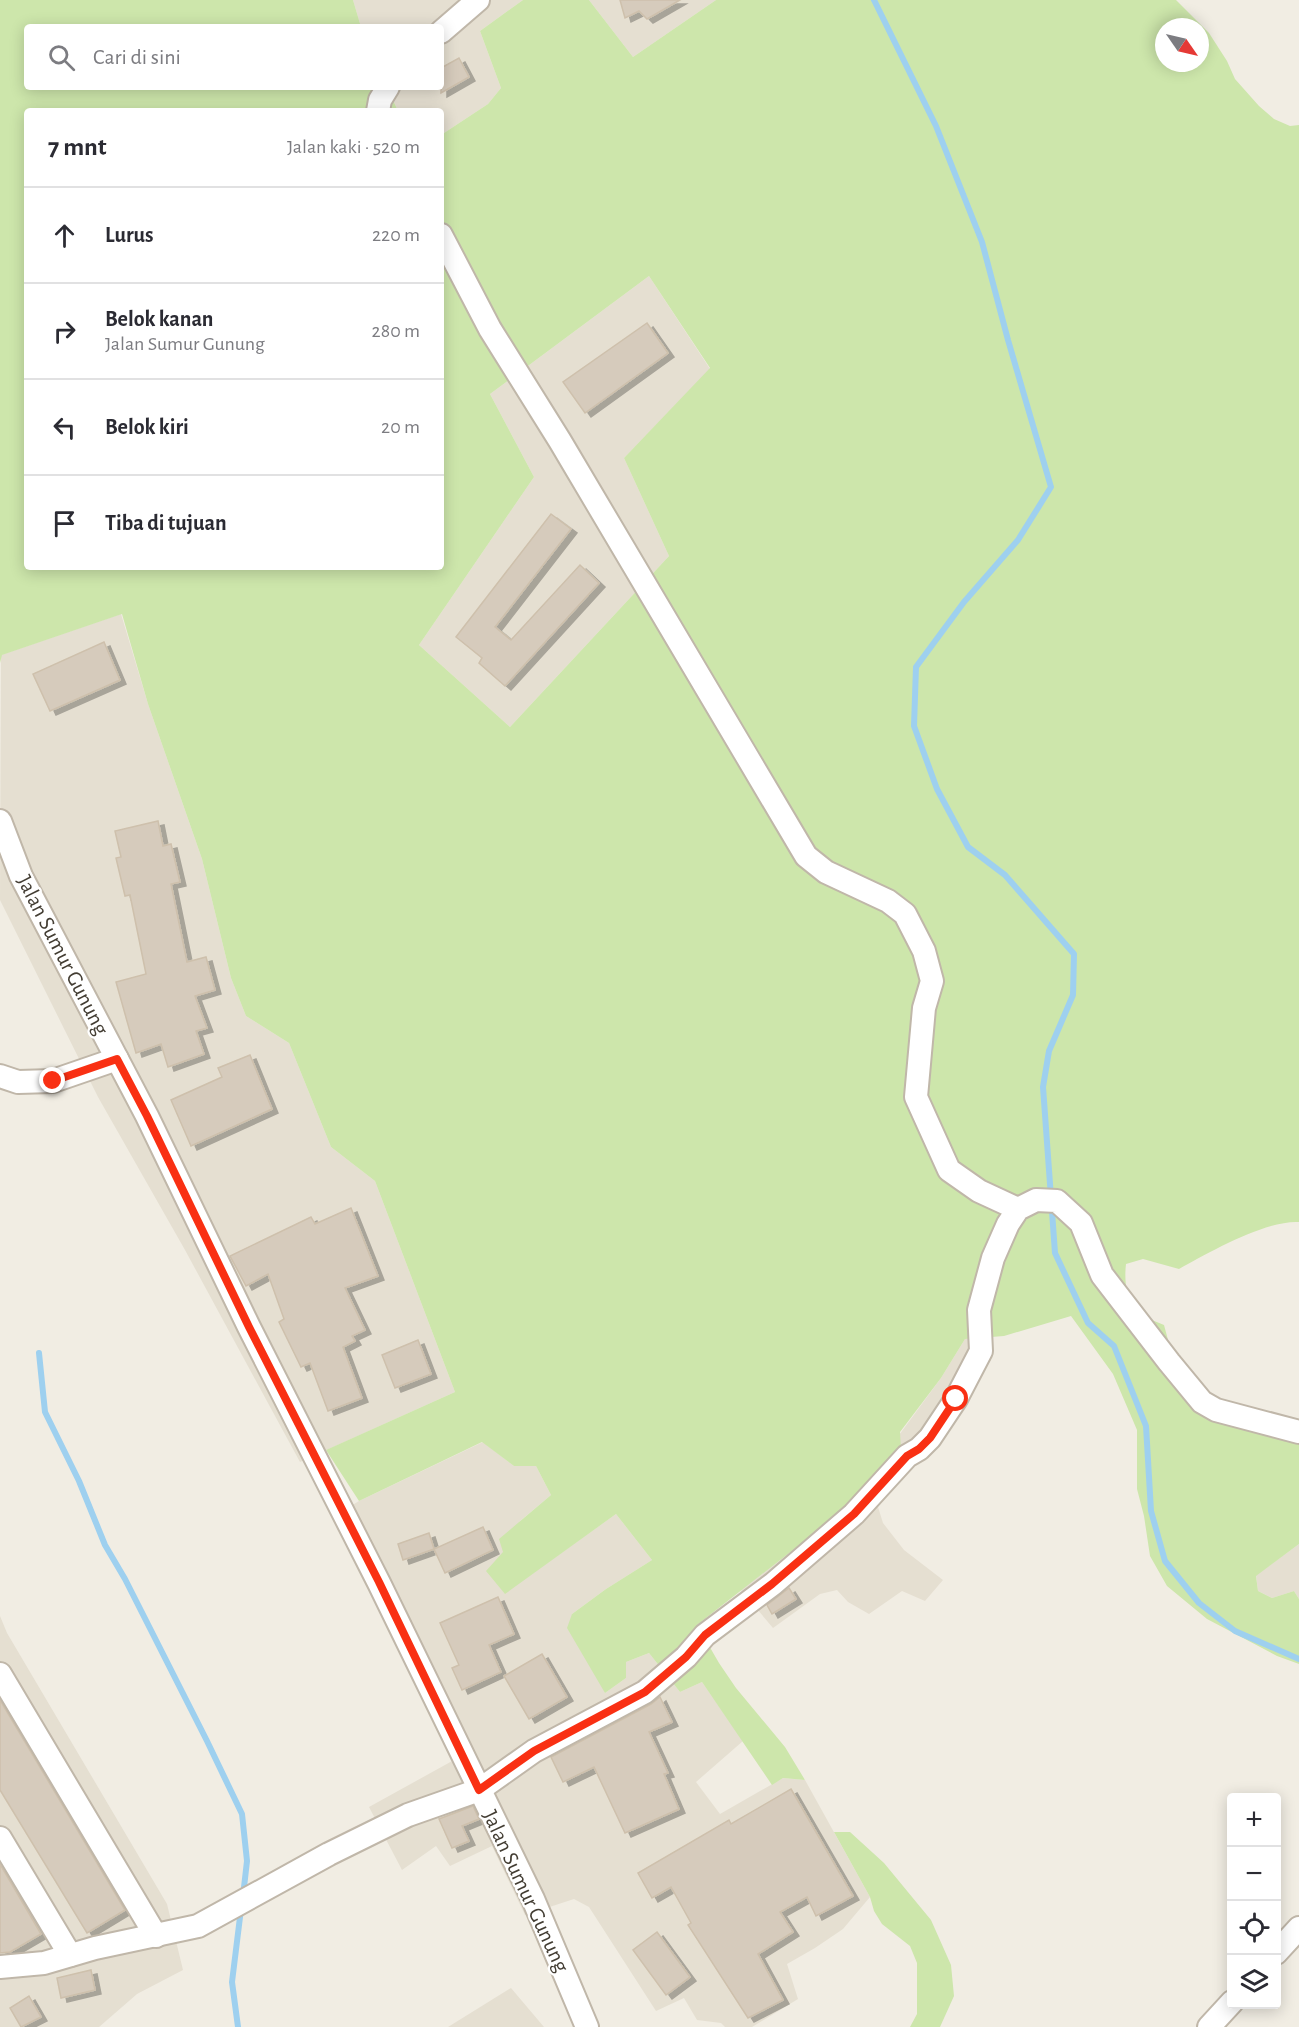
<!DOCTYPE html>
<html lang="id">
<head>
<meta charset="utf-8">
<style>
	:root { --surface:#fff; --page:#f2f2f3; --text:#2b2b33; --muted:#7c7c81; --line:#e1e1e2 }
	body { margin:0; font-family:"Alegreya Sans",sans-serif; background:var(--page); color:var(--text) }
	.controls { position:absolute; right:18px; bottom:18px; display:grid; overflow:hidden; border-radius:6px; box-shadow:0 3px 15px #0003 }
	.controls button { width:54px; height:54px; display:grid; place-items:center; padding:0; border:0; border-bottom:2px solid var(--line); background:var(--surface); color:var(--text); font:30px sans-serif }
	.compass { position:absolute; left:1155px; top:18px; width:54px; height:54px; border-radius:50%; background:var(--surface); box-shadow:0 3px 15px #0003; rotate:124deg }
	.stop { position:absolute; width:18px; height:18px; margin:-14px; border:4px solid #f93013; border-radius:50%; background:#fff }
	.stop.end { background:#f93013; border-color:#fff; box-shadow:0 2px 6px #0008 }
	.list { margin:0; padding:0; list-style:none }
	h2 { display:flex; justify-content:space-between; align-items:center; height:78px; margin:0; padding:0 24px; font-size:26px }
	h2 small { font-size:20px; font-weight:400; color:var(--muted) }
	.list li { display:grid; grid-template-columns:39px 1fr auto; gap:18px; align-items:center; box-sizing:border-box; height:96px; padding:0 24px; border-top:2px solid var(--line) }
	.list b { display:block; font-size:22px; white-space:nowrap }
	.list p { margin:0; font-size:20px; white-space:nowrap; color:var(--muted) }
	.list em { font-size:20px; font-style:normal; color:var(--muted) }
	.icon { flex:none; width:33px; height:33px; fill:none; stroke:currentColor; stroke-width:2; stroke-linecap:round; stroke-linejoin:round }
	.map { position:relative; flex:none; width:1299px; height:2027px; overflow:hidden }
	.search { position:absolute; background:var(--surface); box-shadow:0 3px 15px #0003; left:24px; top:24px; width:420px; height:66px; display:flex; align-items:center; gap:15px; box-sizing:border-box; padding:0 21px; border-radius:6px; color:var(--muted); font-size:22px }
	.panel { position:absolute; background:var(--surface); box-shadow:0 3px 15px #0003; left:24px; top:108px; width:420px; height:462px; border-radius:6px }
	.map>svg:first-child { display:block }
	.residential { fill:#e5dfd1 }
	.green { fill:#cde6ab; fill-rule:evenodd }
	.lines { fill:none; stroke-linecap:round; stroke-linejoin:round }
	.stream { stroke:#9ed0ef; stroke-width:6 }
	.building { fill:#d6cbbc; stroke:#cec0ac; stroke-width:1.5; filter:url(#shadow) }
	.minor-casing { stroke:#c0b7a9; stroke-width:26 }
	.minor { stroke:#fff; stroke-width:22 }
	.route { stroke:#f93013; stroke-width:8 }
	.labels { text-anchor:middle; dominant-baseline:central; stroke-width:4.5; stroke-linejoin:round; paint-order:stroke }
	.street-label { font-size:22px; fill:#433d33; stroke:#fff }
</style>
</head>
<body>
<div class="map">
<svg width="1299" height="2027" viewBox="0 0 1299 2027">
	<defs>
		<filter id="shadow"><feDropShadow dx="6" dy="4" stdDeviation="0" flood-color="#0004"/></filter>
	</defs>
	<rect width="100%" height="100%" fill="#f1ede3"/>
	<g class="residential">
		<path d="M 353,0 L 523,0 L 480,31 L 501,88 L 488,104 L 441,135 L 441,111 L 398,111 L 387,87 L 441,87 L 441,27 L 361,27 Z"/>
		<path d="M 589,0 L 716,0 L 633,57 Z"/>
		<path d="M 649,276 L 710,369 L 624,458 L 669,556 L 510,727 L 419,645 L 534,477 L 490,394 Z"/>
		<path d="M 121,614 L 148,704 L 202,859 L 231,978 L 246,1016 L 289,1043 L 331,1147 L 375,1181 L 455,1392 L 300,1462 L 185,1250 L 98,1097 L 0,900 L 1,655 Z"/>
		<path d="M 989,1337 L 991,1360 L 925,1458 L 902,1475 L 878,1507 L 883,1523 L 904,1550 L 943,1580 L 925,1601 L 902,1591 L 869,1614 L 848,1602 L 837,1590 L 820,1594 L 773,1628 L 741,1590 L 844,1510 L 941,1378 L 965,1339 Z"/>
		<path d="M 483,1442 L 514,1466 L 536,1466 L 551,1495 L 520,1521 L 503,1552 L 505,1593 L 616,1514 L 652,1560 L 606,1589 L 572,1614 L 605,1693 L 626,1678 L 626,1662 L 649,1653 L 680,1692 L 702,1682 L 743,1741 L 696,1782 L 720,1814 L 783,1778 L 805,1780 L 870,1897 L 843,1929 L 815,1948 L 787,1964 L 798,1999 L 752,2027 L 725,2027 L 721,2023 L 697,2020 L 684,1998 L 656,2011 L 589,1907 L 574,1899 L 525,1915 L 492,1846 L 450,1866 L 436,1846 L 402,1870 L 369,1807 L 454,1760 L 338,1514 L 359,1501 Z"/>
		<path d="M 1299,1544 L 1299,1599 L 1294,1591 L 1272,1598 L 1258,1591 L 1256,1575 Z"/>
		<path d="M 0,1616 L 7,1633 L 167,1904 L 183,1970 L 137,1994 L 99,2027 L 0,2027 Z"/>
		<path d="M 511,1988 L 544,2027 L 448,2027 Z"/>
	</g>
	<g class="green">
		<path d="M 0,0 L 353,0 L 361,27 L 27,27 L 27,87 L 387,87 L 398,111 L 27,111 L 27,567 L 441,567 L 441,135 L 488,104 L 501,88 L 480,31 L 523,0 L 589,0 L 633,57 L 716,0 L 1176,0 L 1209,33 L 1227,61 L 1235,79 L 1259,106 L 1274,119 L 1290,126 L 1299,125 L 1299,1222 C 1266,1220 1208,1253 1179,1269 L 1143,1259 L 1126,1264 C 1124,1281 1126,1305 1142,1315 C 1149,1319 1157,1322 1164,1325 L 1177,1373 L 1215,1407 L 1299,1425 L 1299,1544 L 1256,1576 L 1258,1591 L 1272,1598 L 1294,1591 L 1299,1599 L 1299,1664 L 1277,1656 L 1207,1619 L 1167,1586 L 1150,1556 L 1144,1516 L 1137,1489 L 1137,1430 L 1113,1374 L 1071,1316 L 1004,1336 L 965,1339 L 941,1378 L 900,1432 L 901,1449 L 844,1510 L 697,1625 L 719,1663 L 736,1688 L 785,1747 L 805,1780 L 783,1778 L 772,1785 L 702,1682 L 680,1692 L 649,1653 L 626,1662 L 626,1678 L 605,1693 L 567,1628 L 572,1614 L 606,1589 L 652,1560 L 616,1514 L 505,1594 L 486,1571 L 503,1552 L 499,1539 L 551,1495 L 536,1466 L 514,1466 L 482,1442 L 359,1501 L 326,1450 L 455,1392 L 375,1181 L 331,1147 L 289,1043 L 246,1016 L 231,978 L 202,859 L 148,704 L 122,614 L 2,655 L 0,663 ZM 1164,27 L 1200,27 L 1200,63 L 1164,63 ZM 649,276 L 710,368 L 624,458 L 669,556 L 510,727 L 419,645 L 534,477 L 490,394 Z"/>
		<path d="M 834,1832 L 850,1832 L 884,1863 L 931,1920 L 951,1965 L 954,1996 L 940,2027 L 910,2027 L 917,2014 L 917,1963 L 910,1946 L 882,1924 L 874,1911 L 870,1897 Z"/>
	</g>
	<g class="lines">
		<g class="stream">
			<path d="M 874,0 L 936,126 L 982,242 L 1008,340 L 1051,487 L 1018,540 L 964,602 L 916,667 L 914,726 L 937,789 L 968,847 L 1005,875 L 1074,954 L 1073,995 L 1049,1051 L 1043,1087 L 1055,1253 L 1088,1323 L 1114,1346 L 1146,1426 L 1151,1511 L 1165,1561 L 1199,1603 L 1235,1631 L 1299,1659"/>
			<path d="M 39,1353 L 45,1412 L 79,1481 L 105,1545 L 125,1579 L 207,1741 L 242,1814 L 247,1861 L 243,1896"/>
			<path d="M 238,2027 L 232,1982 L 241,1909"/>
		</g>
	</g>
	<g class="building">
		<path d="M 620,0 L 680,0 L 647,19 L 639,11 L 625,18 Z"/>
		<path d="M 459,58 L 469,77 L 441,93 L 441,68 Z"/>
		<path d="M 647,323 L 668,353 L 585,413 L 563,382 Z"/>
		<path d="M 551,514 L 571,529 L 495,627 L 511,640 L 580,565 L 599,583 L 505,686 L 479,663 L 482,658 L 456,637 Z"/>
		<path d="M 104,642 L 120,680 L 50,711 L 33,674 Z"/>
		<path d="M 158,821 L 163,846 L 171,844 L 180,882 L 171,884 L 187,962 L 206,957 L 215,990 L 195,996 L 207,1028 L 196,1031 L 204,1054 L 168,1067 L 161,1044 L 136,1053 L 116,982 L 146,974 L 130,895 L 125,896 L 116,858 L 121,857 L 115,831 Z"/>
		<path d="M 250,1055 L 272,1109 L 191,1146 L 171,1100 L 222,1077 L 218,1068 Z"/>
		<path d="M 351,1208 L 378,1276 L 345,1288 L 365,1330 L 352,1336 L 355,1341 L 343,1347 L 362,1398 L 328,1411 L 310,1363 L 301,1367 L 279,1322 L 284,1319 L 268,1274 L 246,1286 L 230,1256 L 311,1217 L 315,1224 Z"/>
		<path d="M 418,1340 L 431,1374 L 395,1388 L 382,1355 Z"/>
		<path d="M 483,1527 L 493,1550 L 445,1573 L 434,1549 Z"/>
		<path d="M 429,1533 L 434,1549 L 403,1560 L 398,1544 Z"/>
		<path d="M 789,1588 L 796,1599 L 772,1614 L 767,1605 Z"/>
		<path d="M 498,1597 L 514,1634 L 489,1645 L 501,1672 L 462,1690 L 452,1668 L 459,1665 L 440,1623 Z"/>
		<path d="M 542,1654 L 567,1697 L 529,1719 L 504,1676 Z"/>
		<path d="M 660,1697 L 672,1722 L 649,1732 L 668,1773 L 664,1774 L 679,1809 L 625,1833 L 594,1767 L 563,1782 L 551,1757 L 651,1704 Z"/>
		<path d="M 0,1700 L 125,1910 L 87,1933 L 0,1790 Z"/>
		<path d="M 791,1789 L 853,1896 L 816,1916 L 807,1897 L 780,1912 L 793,1932 L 758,1954 L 783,2000 L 748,2018 L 688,1925 L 691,1923 L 671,1887 L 652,1898 L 638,1873 L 729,1820 L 731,1824 Z"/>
		<path d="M 473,1806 L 479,1819 L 462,1826 L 469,1841 L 452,1848 L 439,1819 Z"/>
		<path d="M 0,1864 L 41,1934 L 10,1952 L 0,1953 Z"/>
		<path d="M 657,1932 L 690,1977 L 666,1995 L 633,1950 Z"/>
		<path d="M 91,1970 L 95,1990 L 61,1998 L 57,1978 Z"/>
		<path d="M 29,1996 L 41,2017 L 21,2027 L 10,2008 Z"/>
	</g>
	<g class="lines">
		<g class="minor-casing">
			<g id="minor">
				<path d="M 441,32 L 478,0"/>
				<path d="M 378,111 L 380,100 L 388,87"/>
				<path d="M 441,235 L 490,329 L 560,441 L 806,856 L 826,872 L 888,901 L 905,914 L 924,951 L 932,981 L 924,1008 L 916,1097 L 949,1170 L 979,1191 L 1018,1209"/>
				<path d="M 0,821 L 21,876 L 147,1116 L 249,1327 L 379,1583 L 533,1899 L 587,2027"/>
				<path d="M 0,1076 L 18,1082 L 53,1081 L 117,1059"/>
				<path d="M 0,1674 L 156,1936"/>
				<path d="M 0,1838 L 70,1955"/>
				<path d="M 1276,1953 L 1299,1928"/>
				<path d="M 0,1967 L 44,1963 L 95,1948 L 198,1926 L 329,1854 L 408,1815 L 479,1790 L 534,1751 L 645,1692 L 686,1657 L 705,1635 L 773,1584 L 854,1514 L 907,1456 L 919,1449 L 930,1438 L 956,1399 L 981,1351 L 979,1310 L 993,1258 L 1008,1224 L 1018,1209 L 1036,1200 L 1057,1201 L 1081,1223 L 1102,1275 L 1169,1362 L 1202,1402 L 1216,1410 L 1299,1432"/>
				<path d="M 1209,2027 L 1232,2002"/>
			</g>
		</g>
		<use href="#minor" class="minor"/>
	</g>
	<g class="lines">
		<path class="route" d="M 53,1081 L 117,1059 L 147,1116 L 249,1327 L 379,1582 L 479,1790 L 534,1751 L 645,1692 L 686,1657 L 705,1635 L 772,1584 L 854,1514 L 907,1456 L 919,1449 L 930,1438 L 956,1399"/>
	</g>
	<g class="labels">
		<g class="street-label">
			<text transform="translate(63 955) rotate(63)">Jalan Sumur Gunung</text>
			<text transform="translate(526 1891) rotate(65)">Jalan Sumur Gunung</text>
		</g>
	</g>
</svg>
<div class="controls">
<button>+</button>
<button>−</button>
<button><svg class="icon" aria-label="locate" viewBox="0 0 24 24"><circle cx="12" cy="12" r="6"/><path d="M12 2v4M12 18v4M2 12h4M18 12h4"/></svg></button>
<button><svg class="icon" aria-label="layers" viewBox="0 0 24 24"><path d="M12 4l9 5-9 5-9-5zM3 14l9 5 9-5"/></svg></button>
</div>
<svg class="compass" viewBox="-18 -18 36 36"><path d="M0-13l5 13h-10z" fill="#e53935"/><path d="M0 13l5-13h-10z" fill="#7c7c81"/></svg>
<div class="stop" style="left:956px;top:1399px"></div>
<div class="stop end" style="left:53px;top:1081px"></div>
<div class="search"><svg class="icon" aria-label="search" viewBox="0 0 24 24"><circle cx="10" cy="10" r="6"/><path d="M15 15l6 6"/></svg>Cari di sini</div>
<section class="panel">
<h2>7 mnt<small>Jalan kaki · 520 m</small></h2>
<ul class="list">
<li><svg class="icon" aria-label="ahead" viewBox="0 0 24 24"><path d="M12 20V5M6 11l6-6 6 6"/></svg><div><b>Lurus</b></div><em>220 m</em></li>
<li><svg class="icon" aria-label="right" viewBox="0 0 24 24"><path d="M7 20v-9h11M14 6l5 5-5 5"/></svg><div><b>Belok kanan</b><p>Jalan Sumur Gunung</p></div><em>280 m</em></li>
<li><svg class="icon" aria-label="left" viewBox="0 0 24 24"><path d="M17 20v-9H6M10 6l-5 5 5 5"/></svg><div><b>Belok kiri</b></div><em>20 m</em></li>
<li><svg class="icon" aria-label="arrive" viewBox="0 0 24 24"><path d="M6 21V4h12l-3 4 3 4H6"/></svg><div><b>Tiba di tujuan</b></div></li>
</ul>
</section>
</div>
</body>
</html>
